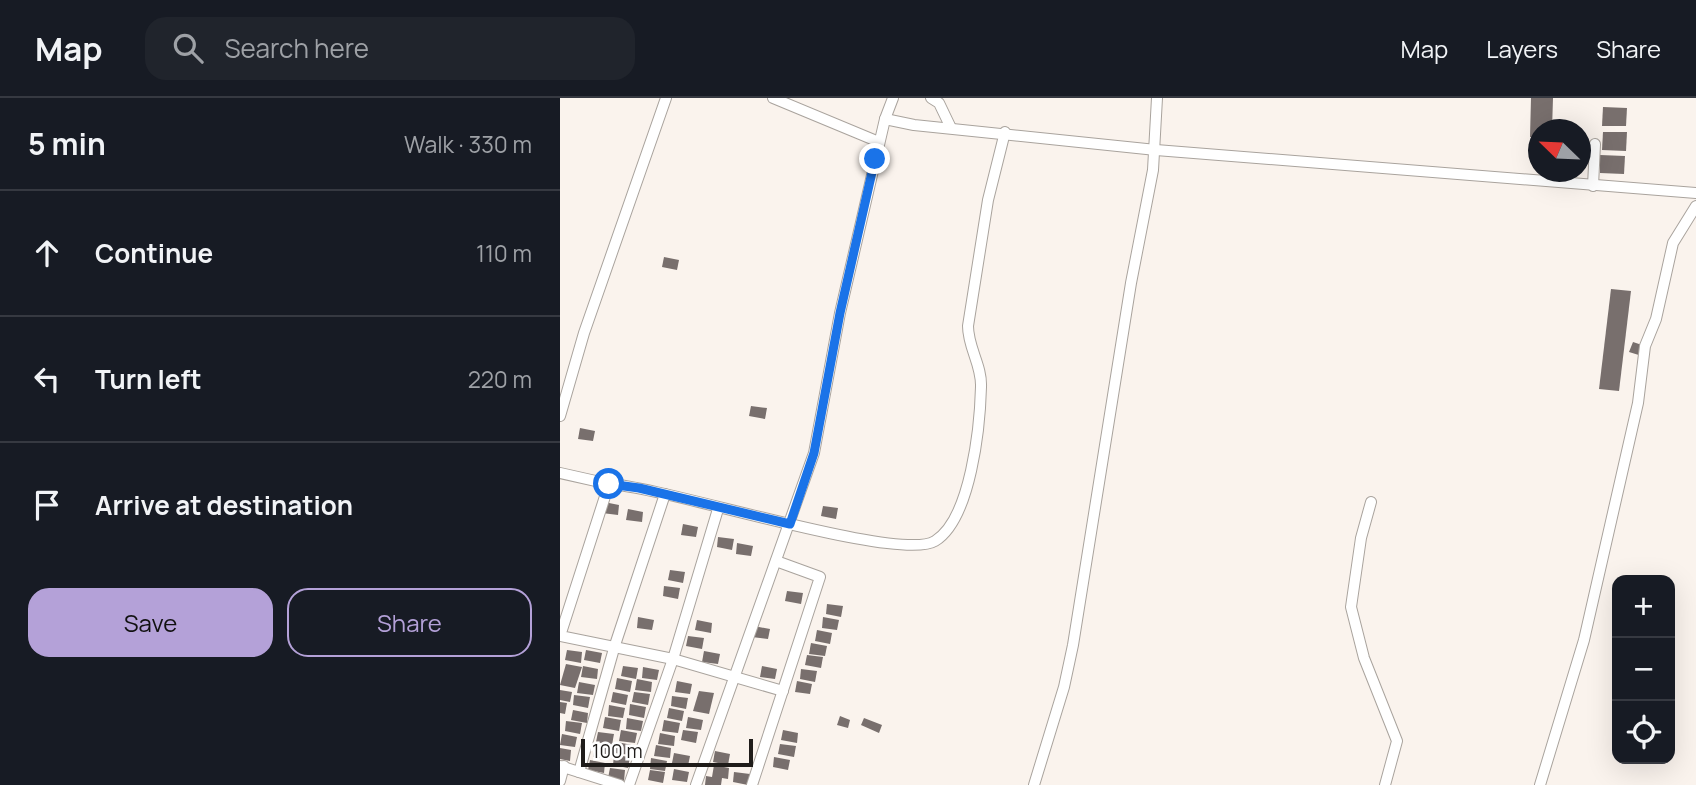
<!DOCTYPE html>
<html lang="en">
<head>
<meta charset="utf-8">
<style>
	:root { --surface:#171b24; --page:#20242c; --text:#f1f3f6; --muted:#9ea1a6; --line:#363941; --accent:#b4a1d8 }
	body { margin:0; font-family:Manrope,sans-serif; background:var(--page); color:var(--text) }
	.controls { position:absolute; right:21px; bottom:21px; display:grid; overflow:hidden; border-radius:14px; box-shadow:0 7px 28px #0002 }
	.controls button { width:63px; height:63px; display:grid; place-items:center; padding:0; border:0; border-bottom:2px solid var(--line); background:var(--surface); color:var(--text); font:35px sans-serif }
	.compass { position:absolute; left:968px; top:21px; width:63px; height:63px; border-radius:50%; background:var(--surface); box-shadow:0 7px 28px #0002; rotate:293deg }
	.scale { position:absolute; left:21px; bottom:18px; width:172px; box-sizing:border-box; padding-left:7px; border:4px solid #1f1c1a; border-top:0; font-size:19px; line-height:24px; white-space:nowrap; color:#1f1c1a; -webkit-text-stroke:5px #fff; paint-order:stroke }
	.stop { position:absolute; width:21px; height:21px; margin:-16px; border:5px solid #1a73e8; border-radius:50%; background:#fff }
	.stop.end { background:#1a73e8; border-color:#fff; box-shadow:0 2px 7px #0008 }
	.list { margin:0; padding:0; list-style:none }
	h2 { display:flex; justify-content:space-between; align-items:center; height:91px; margin:0; padding:0 28px; font-size:30px }
	h2 small { font-size:23px; font-weight:400; color:var(--muted) }
	.list li { display:grid; grid-template-columns:46px 1fr auto; gap:21px; align-items:center; box-sizing:border-box; height:126px; padding:0 28px; border-top:2px solid var(--line) }
	.list b { display:block; font-size:26px; white-space:nowrap }
	.list em { font-size:23px; font-style:normal; color:var(--muted) }
	.actions { display:flex; gap:14px; padding:21px 28px }
	.actions a { flex:1; padding:16px 0; border:2px solid var(--accent); border-radius:21px; text-align:center; font-size:24px; color:var(--accent) }
	.actions .main { background:var(--accent); color:#111 }
	.icon { flex:none; width:38px; height:38px; fill:none; stroke:currentColor; stroke-width:2; stroke-linecap:round; stroke-linejoin:round }
	.map { position:relative; flex:none; width:1136px; height:687px; overflow:hidden }
	header { display:flex; align-items:center; gap:42px; box-sizing:border-box; height:98px; padding:0 35px; background:var(--surface); border-bottom:2px solid var(--line) }
	header strong { font-size:33px }
	nav { display:flex; gap:38px; margin-inline-start:auto; font-size:24px }
	.search { width:490px; height:63px; background:var(--page); display:flex; align-items:center; gap:18px; box-sizing:border-box; padding:0 24px; border-radius:21px; color:var(--muted); font-size:26px }
	main { display:flex }
	aside { flex:1; background:var(--surface) }
	.map>svg:first-child { display:block }
	.building { fill:#786f6d }
	.lines { fill:none; stroke-linecap:round; stroke-linejoin:round }
	.minor-casing { stroke:#a9a39d; stroke-width:12 }
	.minor { stroke:#fff; stroke-width:10 }
	.route { stroke:#1a73e8; stroke-width:9 }
</style>
</head>
<body>
<header>
<strong>Map</strong>
<div class="search"><svg class="icon" aria-label="search" viewBox="0 0 24 24"><circle cx="10" cy="10" r="6"/><path d="M15 15l6 6"/></svg>Search here</div>
<nav><a>Map</a><a>Layers</a><a>Share</a></nav>
</header>
<main>
<aside>
<h2>5 min<small>Walk · 330 m</small></h2>
<ul class="list">
<li><svg class="icon" aria-label="ahead" viewBox="0 0 24 24"><path d="M12 20V5M6 11l6-6 6 6"/></svg><div><b>Continue</b></div><em>110 m</em></li>
<li><svg class="icon" aria-label="left" viewBox="0 0 24 24"><path d="M17 20v-9H6M10 6l-5 5 5 5"/></svg><div><b>Turn left</b></div><em>220 m</em></li>
<li><svg class="icon" aria-label="arrive" viewBox="0 0 24 24"><path d="M6 21V4h12l-3 4 3 4H6"/></svg><div><b>Arrive at destination</b></div></li>
</ul>
<div class="actions"><a class="main">Save</a><a>Share</a></div>
</aside>
<div class="map">
<svg width="1136" height="687" viewBox="0 0 1136 687">
	<rect width="100%" height="100%" fill="#faf3ed"/>
	<g class="building">
		<path d="M 971,0 L 993,0 L 992,32 L 978,32 L 978,39 L 970,39 Z"/>
		<path d="M 1043,9 L 1067,10 L 1066,28 L 1042,28 Z"/>
		<path d="M 1043,34 L 1067,34 L 1066,53 L 1042,52 Z"/>
		<path d="M 1040,57 L 1065,58 L 1064,76 L 1040,75 Z"/>
		<path d="M 104,159 L 119,162 L 117,172 L 102,169 Z"/>
		<path d="M 1051,191 L 1071,193 L 1059,293 L 1039,291 Z"/>
		<path d="M 1073,244 L 1085,248 L 1082,258 L 1069,254 Z"/>
		<path d="M 191,308 L 207,310 L 205,321 L 189,318 Z"/>
		<path d="M 20,330 L 35,333 L 33,343 L 18,341 Z"/>
		<path d="M 44,404 L 59,407 L 58,417 L 42,415 Z"/>
		<path d="M 263,408 L 278,410 L 276,421 L 261,418 Z"/>
		<path d="M 68,411 L 83,414 L 82,424 L 66,422 Z"/>
		<path d="M 123,426 L 138,429 L 136,439 L 121,437 Z"/>
		<path d="M 158,439 L 174,441 L 172,452 L 157,449 Z"/>
		<path d="M 177,445 L 193,448 L 191,458 L 176,456 Z"/>
		<path d="M 110,472 L 125,474 L 123,485 L 108,482 Z"/>
		<path d="M 104,488 L 120,490 L 118,501 L 103,498 Z"/>
		<path d="M 227,493 L 243,495 L 241,506 L 225,503 Z"/>
		<path d="M 267,506 L 283,508 L 281,519 L 266,516 Z"/>
		<path d="M 78,519 L 94,522 L 92,532 L 77,530 Z"/>
		<path d="M 263,519 L 279,522 L 277,532 L 262,530 Z"/>
		<path d="M 137,522 L 152,525 L 151,535 L 135,532 Z"/>
		<path d="M 194,528 L 210,531 L 208,541 L 192,539 Z"/>
		<path d="M 257,532 L 272,535 L 270,546 L 255,543 Z"/>
		<path d="M 128,538 L 144,540 L 142,551 L 126,548 Z"/>
		<path d="M 251,545 L 267,548 L 265,558 L 249,556 Z"/>
		<path d="M 7,552 L 22,554 L 21,565 L 5,562 Z"/>
		<path d="M 26,552 L 42,555 L 40,565 L 24,562 Z"/>
		<path d="M 144,553 L 160,556 L 158,566 L 142,564 Z"/>
		<path d="M 247,557 L 263,559 L 261,570 L 245,567 Z"/>
		<path d="M 6,566 L 22,569 L 15,590 L 0,587 Z"/>
		<path d="M 23,568 L 38,571 L 37,581 L 21,579 Z"/>
		<path d="M 63,568 L 78,570 L 76,581 L 61,578 Z"/>
		<path d="M 202,568 L 217,571 L 215,581 L 200,579 Z"/>
		<path d="M 83,569 L 99,572 L 97,582 L 82,580 Z"/>
		<path d="M 241,571 L 257,573 L 255,584 L 240,581 Z"/>
		<path d="M 57,580 L 72,583 L 70,594 L 55,591 Z"/>
		<path d="M 77,581 L 92,584 L 91,594 L 75,592 Z"/>
		<path d="M 117,583 L 132,586 L 130,596 L 115,594 Z"/>
		<path d="M 237,583 L 252,586 L 250,596 L 235,594 Z"/>
		<path d="M 19,584 L 35,587 L 33,597 L 17,595 Z"/>
		<path d="M 0,592 L 12,594 L 10,604 L 0,602 Z"/>
		<path d="M 139,593 L 154,595 L 149,616 L 133,613 Z"/>
		<path d="M 53,594 L 68,597 L 66,607 L 51,604 Z"/>
		<path d="M 74,594 L 90,596 L 88,607 L 72,604 Z"/>
		<path d="M 14,597 L 30,599 L 28,610 L 13,607 Z"/>
		<path d="M 112,598 L 128,600 L 126,611 L 111,608 Z"/>
		<path d="M 0,604 L 7,605 L 5,616 L 0,615 Z"/>
		<path d="M 70,606 L 86,609 L 84,620 L 69,617 Z"/>
		<path d="M 49,607 L 65,610 L 63,620 L 48,618 Z"/>
		<path d="M 109,610 L 124,613 L 122,623 L 107,620 Z"/>
		<path d="M 13,612 L 28,615 L 27,625 L 11,622 Z"/>
		<path d="M 280,618 L 290,622 L 288,630 L 277,627 Z"/>
		<path d="M 45,619 L 61,622 L 59,633 L 43,630 Z"/>
		<path d="M 128,619 L 143,622 L 141,632 L 126,630 Z"/>
		<path d="M 67,620 L 83,623 L 81,633 L 66,631 Z"/>
		<path d="M 304,620 L 322,627 L 319,635 L 301,627 Z"/>
		<path d="M 104,622 L 120,625 L 118,635 L 102,633 Z"/>
		<path d="M 6,623 L 22,625 L 20,636 L 5,633 Z"/>
		<path d="M 61,632 L 77,635 L 75,645 L 59,643 Z"/>
		<path d="M 123,632 L 138,634 L 136,645 L 121,642 Z"/>
		<path d="M 223,632 L 238,635 L 237,645 L 221,642 Z"/>
		<path d="M 38,634 L 54,636 L 52,647 L 36,644 Z"/>
		<path d="M 100,635 L 115,638 L 114,648 L 98,646 Z"/>
		<path d="M 2,636 L 17,639 L 15,649 L 0,647 Z"/>
		<path d="M 57,644 L 72,647 L 71,657 L 55,655 Z"/>
		<path d="M 220,646 L 236,648 L 234,659 L 218,656 Z"/>
		<path d="M 96,647 L 111,650 L 110,660 L 94,658 Z"/>
		<path d="M 35,648 L 51,651 L 49,661 L 33,659 Z"/>
		<path d="M 0,650 L 11,652 L 10,663 L 0,661 Z"/>
		<path d="M 155,653 L 170,656 L 168,667 L 153,664 Z"/>
		<path d="M 114,655 L 130,658 L 128,668 L 112,665 Z"/>
		<path d="M 54,657 L 70,659 L 68,670 L 53,667 Z"/>
		<path d="M 214,659 L 230,662 L 228,672 L 213,669 Z"/>
		<path d="M 91,660 L 107,663 L 105,673 L 90,671 Z"/>
		<path d="M 30,662 L 45,665 L 44,675 L 28,672 Z"/>
		<path d="M 154,667 L 169,670 L 168,681 L 162,680 L 161,687 L 145,687 L 146,678 L 152,679 Z"/>
		<path d="M 50,670 L 65,672 L 64,683 L 48,680 Z"/>
		<path d="M 114,671 L 129,674 L 127,684 L 112,682 Z"/>
		<path d="M 90,672 L 105,674 L 103,685 L 88,682 Z"/>
		<path d="M 174,674 L 190,676 L 188,687 L 173,684 Z"/>
	</g>
	<g class="lines">
		<g class="minor-casing">
			<g id="minor">
				<path d="M 213,0 L 319,44"/>
				<path d="M 333,0 L 325,21 L 354,27 L 596,52 L 1136,95"/>
				<path d="M 371,0 L 379,5 L 391,30"/>
				<path d="M 1033,88 L 1035,46"/>
				<path d="M 0,318 L 24,235 L 106,0"/>
				<path d="M 0,375 L 49,386"/>
				<path d="M 811,404 L 801,440 L 791,509 L 804,560 L 837,643 L 825,687"/>
				<path d="M 223,593 L 113,561 L 0,538 L 49,386 C 106,389 339,465 375,443 C 411,421 420,328 421,289 C 422,267 408,250 408,228 L 428,102 L 445,34"/>
				<path d="M 0,668 L 60,687"/>
				<path d="M 19,674 L 55,547 L 105,396"/>
				<path d="M 0,683 L 4,668"/>
				<path d="M 69,687 L 113,561 L 158,411"/>
				<path d="M 136,687 L 254,355 L 280,215 L 325,21"/>
				<path d="M 192,687 L 260,479 L 216,463"/>
				<path d="M 474,687 L 504,589 L 513,547 L 571,185 L 593,72 L 597,0"/>
				<path d="M 980,687 L 1024,542 L 1078,305 L 1085,248 L 1096,221 L 1113,145 L 1136,108"/>
			</g>
		</g>
		<use href="#minor" class="minor"/>
	</g>
	<g class="lines">
		<path class="route" d="M 49,386 L 79,390 L 230,426 L 254,355 L 280,215 L 315,61"/>
	</g>
</svg>
<div class="controls">
<button>+</button>
<button>−</button>
<button><svg class="icon" aria-label="locate" viewBox="0 0 24 24"><circle cx="12" cy="12" r="6"/><path d="M12 2v4M12 18v4M2 12h4M18 12h4"/></svg></button>
</div>
<svg class="compass" viewBox="-18 -18 36 36"><path d="M0-13l5 13h-10z" fill="#e53935"/><path d="M0 13l5-13h-10z" fill="#9ea1a6"/></svg>
<div class="scale">100 m</div>
<div class="stop" style="left:49px;top:386px"></div>
<div class="stop end" style="left:315px;top:61px"></div>
</div>
</main>
</body>
</html>
